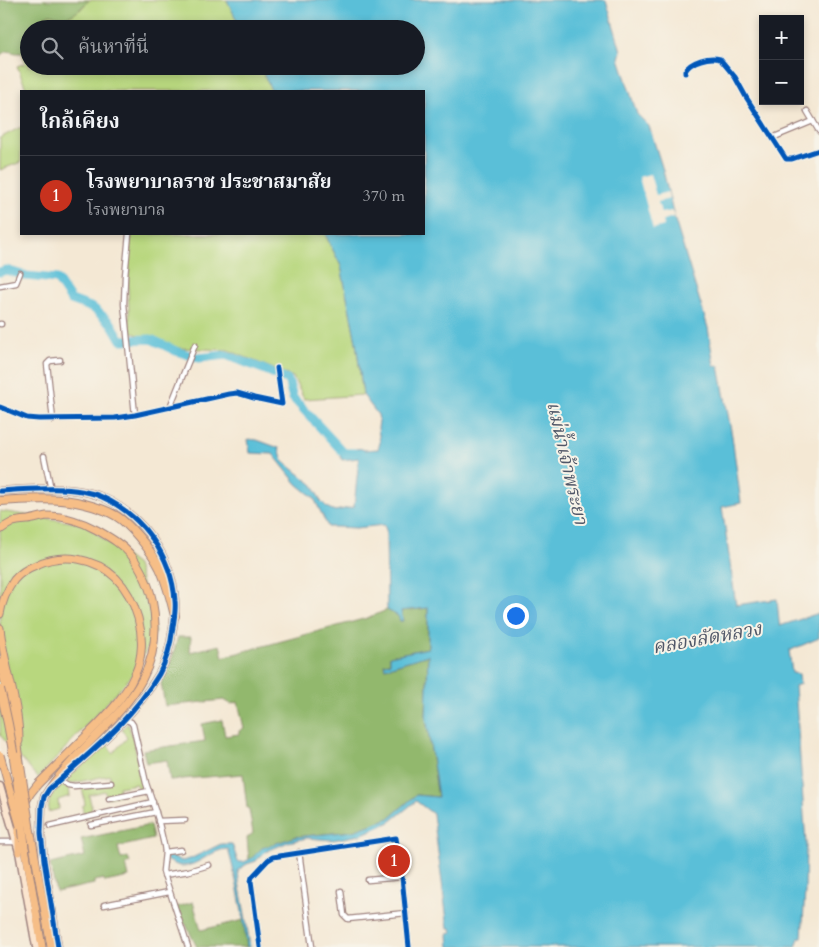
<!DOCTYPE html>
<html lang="th">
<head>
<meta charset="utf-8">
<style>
	:root { --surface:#171b24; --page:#20242c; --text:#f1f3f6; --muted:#9ea1a6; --line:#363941; --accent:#c8321e }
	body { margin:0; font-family:Cardo,"Noto Serif Thai",serif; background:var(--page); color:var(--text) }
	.controls { position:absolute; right:15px; top:15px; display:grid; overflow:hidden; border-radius:0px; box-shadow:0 2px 8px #0003 }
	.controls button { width:45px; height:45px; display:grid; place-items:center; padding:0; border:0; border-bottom:1px solid var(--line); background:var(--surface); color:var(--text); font:25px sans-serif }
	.you { position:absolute; left:515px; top:615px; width:18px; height:18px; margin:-12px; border:4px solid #fff; border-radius:50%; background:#1a73e8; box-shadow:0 0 0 8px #1a73e833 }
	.badge { display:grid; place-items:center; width:32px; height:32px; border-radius:50%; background:var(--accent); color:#fff; font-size:16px; font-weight:700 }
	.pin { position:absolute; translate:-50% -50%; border:2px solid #fff; box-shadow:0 1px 5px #0006 }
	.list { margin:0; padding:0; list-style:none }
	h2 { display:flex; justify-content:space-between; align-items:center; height:65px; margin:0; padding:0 20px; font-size:21px }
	h2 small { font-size:16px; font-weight:400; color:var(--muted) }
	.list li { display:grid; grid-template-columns:32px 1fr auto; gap:15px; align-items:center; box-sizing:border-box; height:80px; padding:0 20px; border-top:1px solid var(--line) }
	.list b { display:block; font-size:19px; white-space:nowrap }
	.list p { margin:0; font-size:16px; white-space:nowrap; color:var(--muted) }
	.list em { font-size:16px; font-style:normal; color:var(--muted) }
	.icon { flex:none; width:28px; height:28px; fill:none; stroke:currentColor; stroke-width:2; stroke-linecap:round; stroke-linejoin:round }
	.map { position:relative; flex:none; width:819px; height:947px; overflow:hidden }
	.search { position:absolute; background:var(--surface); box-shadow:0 2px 8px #0003; left:20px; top:20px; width:405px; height:55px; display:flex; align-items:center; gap:12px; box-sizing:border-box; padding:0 18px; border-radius:28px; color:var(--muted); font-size:19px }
	.panel { position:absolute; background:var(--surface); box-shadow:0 2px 8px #0003; left:20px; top:90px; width:405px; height:145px; border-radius:0px }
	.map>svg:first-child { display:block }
	.green { fill:#b8d77e; stroke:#817b54 }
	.forest { fill:#92b86d; stroke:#6e6c4c }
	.water { fill:#5abfd8; stroke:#526f82 }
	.pier { fill:#f4e8d4 }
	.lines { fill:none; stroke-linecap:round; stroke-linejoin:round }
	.river { stroke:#5abfd8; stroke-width:9 }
	.street-casing { stroke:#9f8480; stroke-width:7 }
	.secondary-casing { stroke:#9f8480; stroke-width:9 }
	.primary-casing { stroke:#9f8480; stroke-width:9 }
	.highway-casing { stroke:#9f8480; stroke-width:10 }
	.street { stroke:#fff; stroke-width:4.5 }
	.secondary { stroke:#fbe5cf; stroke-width:6 }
	.primary { stroke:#f6be87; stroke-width:7 }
	.highway { stroke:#f6be87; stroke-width:8 }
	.primary-bridge-casing { stroke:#9f8480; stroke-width:9; stroke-linecap:butt }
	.highway-bridge-casing { stroke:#9f8480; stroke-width:10; stroke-linecap:butt }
	.primary-bridge { stroke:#f6be87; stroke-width:7 }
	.highway-bridge { stroke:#f6be87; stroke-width:8 }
	.cycleway-casing { stroke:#f7f3e8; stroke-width:8 }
	.cycleway { stroke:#0057b8; stroke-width:5 }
	.labels { text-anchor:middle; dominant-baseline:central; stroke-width:4; stroke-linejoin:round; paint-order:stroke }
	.water-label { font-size:19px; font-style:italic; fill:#505768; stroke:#f7f3e8 }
</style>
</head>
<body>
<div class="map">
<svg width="819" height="947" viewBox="0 0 819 947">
	<rect width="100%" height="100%" fill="#f7f3e8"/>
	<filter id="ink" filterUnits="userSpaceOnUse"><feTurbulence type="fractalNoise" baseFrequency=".02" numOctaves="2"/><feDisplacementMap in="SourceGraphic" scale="10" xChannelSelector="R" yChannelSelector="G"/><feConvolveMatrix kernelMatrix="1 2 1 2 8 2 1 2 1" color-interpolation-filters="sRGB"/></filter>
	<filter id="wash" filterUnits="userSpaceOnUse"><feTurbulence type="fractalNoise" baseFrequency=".0096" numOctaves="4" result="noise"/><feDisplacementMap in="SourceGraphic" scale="20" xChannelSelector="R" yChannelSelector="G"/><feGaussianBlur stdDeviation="1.12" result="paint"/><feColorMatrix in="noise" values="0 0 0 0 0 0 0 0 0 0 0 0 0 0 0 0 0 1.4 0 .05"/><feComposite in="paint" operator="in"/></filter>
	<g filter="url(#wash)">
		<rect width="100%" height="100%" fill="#f4e8d4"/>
		<g class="green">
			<path d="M 89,0 L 227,0 L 241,29 L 46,29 L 44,17 L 50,14 L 61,17 L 80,10 Z"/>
			<path d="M 29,49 L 29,66 L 260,66 L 271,89 L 273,89 L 274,91 L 27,91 L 17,66 L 26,63 L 22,53 Z"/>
			<path d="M 21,127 L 21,162 L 0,170 L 0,138 Z"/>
			<path d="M 131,234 L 325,234 L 341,266 L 356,342 L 363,395 L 304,399 L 293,377 L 228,350 L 178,348 L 130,332 L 128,289 Z"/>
			<path d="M 0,511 L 84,524 L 137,565 L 155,632 L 136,671 L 38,778 L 0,735 Z"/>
			<path d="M 128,723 L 133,740 L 145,788 L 138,790 L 136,784 L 119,787 L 120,795 L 108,798 L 104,791 L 89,795 L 93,814 L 84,816 L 82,806 L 85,805 L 82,787 L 85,786 L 89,788 L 107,784 L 110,779 L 110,775 L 69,784 L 65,780 L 107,744 L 113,753 L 127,738 L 122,729 Z"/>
			<path d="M 61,784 L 69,788 L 70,796 L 58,800 L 59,809 L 48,812 L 50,796 Z"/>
		</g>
		<g class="forest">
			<path d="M 0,0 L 89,0 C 75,14 71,21 50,14 L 44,17 L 46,29 L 29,29 L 29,49 C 27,50 23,52 21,53 C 11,54 8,47 0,56 Z"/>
			<path d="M 428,608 L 428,648 L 390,656 L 390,663 L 384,664 L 385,668 L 428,655 L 426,717 L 438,797 L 416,795 L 389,818 L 354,831 L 295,837 L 262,848 L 252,858 L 249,860 L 247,838 L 253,833 L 249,809 L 247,808 L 243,774 L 170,780 L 167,760 L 146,763 L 143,750 L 205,741 L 202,724 L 222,720 L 225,736 L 239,734 L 239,731 L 244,728 L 238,702 L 231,704 L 224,700 L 165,706 L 161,683 L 170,665 L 178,637 L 191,637 L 190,652 L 220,645 L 223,657 L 367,618 L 387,610 L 399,616 L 400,621 L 402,621 L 401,611 Z"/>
			<path d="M 150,825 L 153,839 L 118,847 L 121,859 L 128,857 L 130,863 L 126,864 L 129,877 L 105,882 L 104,879 L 94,881 L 94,884 L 56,892 L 50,864 L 85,856 L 81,839 Z"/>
			<path d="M 193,902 L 201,930 L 244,920 L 247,947 L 197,947 L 185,923 L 182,924 L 176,907 Z"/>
		</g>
		<path class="water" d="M 227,0 L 606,0 L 621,51 L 619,58 L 637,114 L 649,126 L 663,170 L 674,217 L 708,328 L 714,366 L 719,366 L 732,436 L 741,503 L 722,507 L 736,605 L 777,599 L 779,622 L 780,626 L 819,613 L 819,638 L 791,650 L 789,650 L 792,673 L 799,674 L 800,684 L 795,686 L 806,844 L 805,891 L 802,937 L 799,938 L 796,947 L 449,947 L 448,934 L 452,933 L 451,928 L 448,928 L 433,814 L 416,801 L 390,822 L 360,835 L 333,840 L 307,838 L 288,842 L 265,852 L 256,861 L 247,864 L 238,870 L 239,882 L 246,920 L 250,947 L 247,947 C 243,914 237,881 228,849 C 211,849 198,867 182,866 C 177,866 171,862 166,860 L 168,855 L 182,861 L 190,859 L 221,844 L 232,844 L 238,862 L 244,862 L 252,858 L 262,848 L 295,837 L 353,831 L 389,818 L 416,795 L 438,797 L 426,717 L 428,655 L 385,668 L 384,664 L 390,663 L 390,656 L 428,648 L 428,608 L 401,611 L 403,621 L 400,621 L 398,616 L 387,610 L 386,530 L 384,525 L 356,528 L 337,527 L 328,527 L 314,498 L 297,484 L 273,454 L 250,453 L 248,439 L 257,440 L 279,448 L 283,461 L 313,485 L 320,500 L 328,508 L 335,511 L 354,507 L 359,458 L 342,460 L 340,456 C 344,453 346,453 351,451 C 356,449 359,447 364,450 L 378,449 L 380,443 L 378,428 L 379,421 L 378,415 L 363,395 L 356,342 L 341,266 L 325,234 L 424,234 L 424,91 L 274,91 L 273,89 L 271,90 L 260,66 L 416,66 L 416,29 L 241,29 Z"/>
		<path class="pier" d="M 650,174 L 656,195 L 668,192 L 669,199 L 658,202 L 661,213 L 672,211 L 674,217 L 663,220 L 664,226 L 653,229 L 639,177 Z"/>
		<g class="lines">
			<path class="river" d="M 0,272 L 6,270 L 26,276 L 57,279 L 71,300 L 93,308 L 111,323 L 121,340 L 151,339 L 176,351 L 199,358 L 226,355 L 263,369 L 288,380 L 293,398 L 344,453 L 354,453"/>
		</g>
	</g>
	<g filter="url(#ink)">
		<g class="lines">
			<g class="street-casing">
				<g id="street">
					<path d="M 685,73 L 685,71 C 691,61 709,56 720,59 L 735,77 L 746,97 L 786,159 L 792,159 L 819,150"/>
					<path d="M 807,111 L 819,131"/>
					<path d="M 772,138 L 813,121"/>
					<path d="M 129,234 L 125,276 L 124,304 L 135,415"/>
					<path d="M 0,286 L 16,283 L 20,273"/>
					<path d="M 0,324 L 1,324"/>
					<path d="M 0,407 L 27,418 L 39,419 L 115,418 L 135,415 L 229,394 L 237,393 L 244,395 L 254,398 L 282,404 L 277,368"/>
					<path d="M 170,407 L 195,345"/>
					<path d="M 53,420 L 47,364 L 50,361 L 60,360"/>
					<path d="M 44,456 L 51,490"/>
					<path d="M 124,719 L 131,722 L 133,725 L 146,783 L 158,819 L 164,845 L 165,852 L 163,871 L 188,947"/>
					<path d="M 59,780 L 68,785 L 74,786 L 111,783"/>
					<path d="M 109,799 L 149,791"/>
					<path d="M 158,821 L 185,820"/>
					<path d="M 91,825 L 156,812"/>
					<path d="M 50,826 L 153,802"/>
					<path d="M 0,842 L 16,842"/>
					<path d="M 165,852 L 181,850"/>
					<path d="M 299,852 L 312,947"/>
					<path d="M 164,875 L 189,871 L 209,865"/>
					<path d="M 368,880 L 402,877"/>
					<path d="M 341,891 L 344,915 L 348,919 L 406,913"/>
					<path d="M 104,905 L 169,892"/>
					<path d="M 260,947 L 251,881 L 252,877 L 268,860 L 273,857 L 396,838 L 402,877 L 409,947"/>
				</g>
			</g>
			<g class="secondary-casing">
				<g id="secondary">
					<path d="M 0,491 C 29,489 75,485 102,497 C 142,515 172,556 175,601 C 176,610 174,619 173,627 C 171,644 167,660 159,674 C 132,720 88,754 49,789 L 44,797 L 42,806 L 41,833 L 44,860 L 58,947"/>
					<path d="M 0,786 L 19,852 L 36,947"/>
				</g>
			</g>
			<g class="primary-casing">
				<g id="primary">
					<path d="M 0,530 C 4,527 9,524 13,522 C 18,521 23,520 28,520 C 34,519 41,517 47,516 C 64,516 83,522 97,530 C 109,537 122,544 131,555 C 140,566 149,585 152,599 C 172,693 93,725 49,789"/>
					<path d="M 0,614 C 2,602 7,590 14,580 C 20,573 28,568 36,565 C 63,552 95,558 116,578 C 127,589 134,604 138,618 C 143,636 143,657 135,674 C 124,699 105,717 86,736 C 70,752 54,768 38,784 L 30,794 L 25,803"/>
					<path d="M 0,628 C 4,666 19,702 19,741"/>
					<path d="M 24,841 L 42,947"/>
					<path d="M 19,852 L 19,820"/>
				</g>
			</g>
			<g class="highway-casing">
				<g id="highway">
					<path d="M 0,501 C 20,500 41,498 61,500 C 78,501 109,509 122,520 C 136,532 152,552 160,568 C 167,583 171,600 175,616"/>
					<path d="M 0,663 L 11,702 L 19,756"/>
				</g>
			</g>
			<use href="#street" class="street"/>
			<use href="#secondary" class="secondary"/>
			<use href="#primary" class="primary"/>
			<use href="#highway" class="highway"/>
			<g class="primary-bridge-casing">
				<g id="primary-bridge">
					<path d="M 0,755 L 20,826"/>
					<path d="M 19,756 L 30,828 L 51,947"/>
				</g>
			</g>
			<g class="highway-bridge-casing">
				<path id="highway-bridge" d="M 0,689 C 13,738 19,791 24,841"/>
			</g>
			<use href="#primary-bridge" class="primary-bridge"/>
			<use href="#highway-bridge" class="highway-bridge"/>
			<g class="cycleway-casing">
				<g id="cycleway">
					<path d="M 685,73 L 685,71 C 691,61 709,56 720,59 L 735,77 L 746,97 L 786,159 L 792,159 L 819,150"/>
					<path d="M 0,407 L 27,418 L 39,419 L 115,418 L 135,415 L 229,394 L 237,393 L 244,395 L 254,398 L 282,404 L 277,368"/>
					<path d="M 0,491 C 29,489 75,485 102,497 C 142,515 172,556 175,601 C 176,610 174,619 173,627 C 171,644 167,660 159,674 C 132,720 88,754 49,789 L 44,797 L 42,806 L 41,833 L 44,860 L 58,947"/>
					<path d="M 260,947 L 251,881 L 252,877 L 268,860 L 273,857 L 396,838 L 402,877 L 409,947"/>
				</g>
			</g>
			<use href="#cycleway" class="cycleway"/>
		</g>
	</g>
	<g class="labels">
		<g class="water-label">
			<text transform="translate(567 463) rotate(77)">แม่น้ำเจ้าพระยา</text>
			<text transform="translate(707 638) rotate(-10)">คลองลัดหลวง</text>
		</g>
	</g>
</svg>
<div class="controls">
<button>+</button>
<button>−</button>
</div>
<div class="you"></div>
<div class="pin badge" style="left:394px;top:861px">1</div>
<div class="search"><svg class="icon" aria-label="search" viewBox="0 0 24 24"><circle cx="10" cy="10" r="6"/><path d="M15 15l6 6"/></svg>ค้นหาที่นี่</div>
<section class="panel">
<h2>ใกล้เคียง<small></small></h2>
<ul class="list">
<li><span class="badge">1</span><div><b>โรงพยาบาลราช ประชาสมาสัย</b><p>โรงพยาบาล</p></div><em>370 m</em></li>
</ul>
</section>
</div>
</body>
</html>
